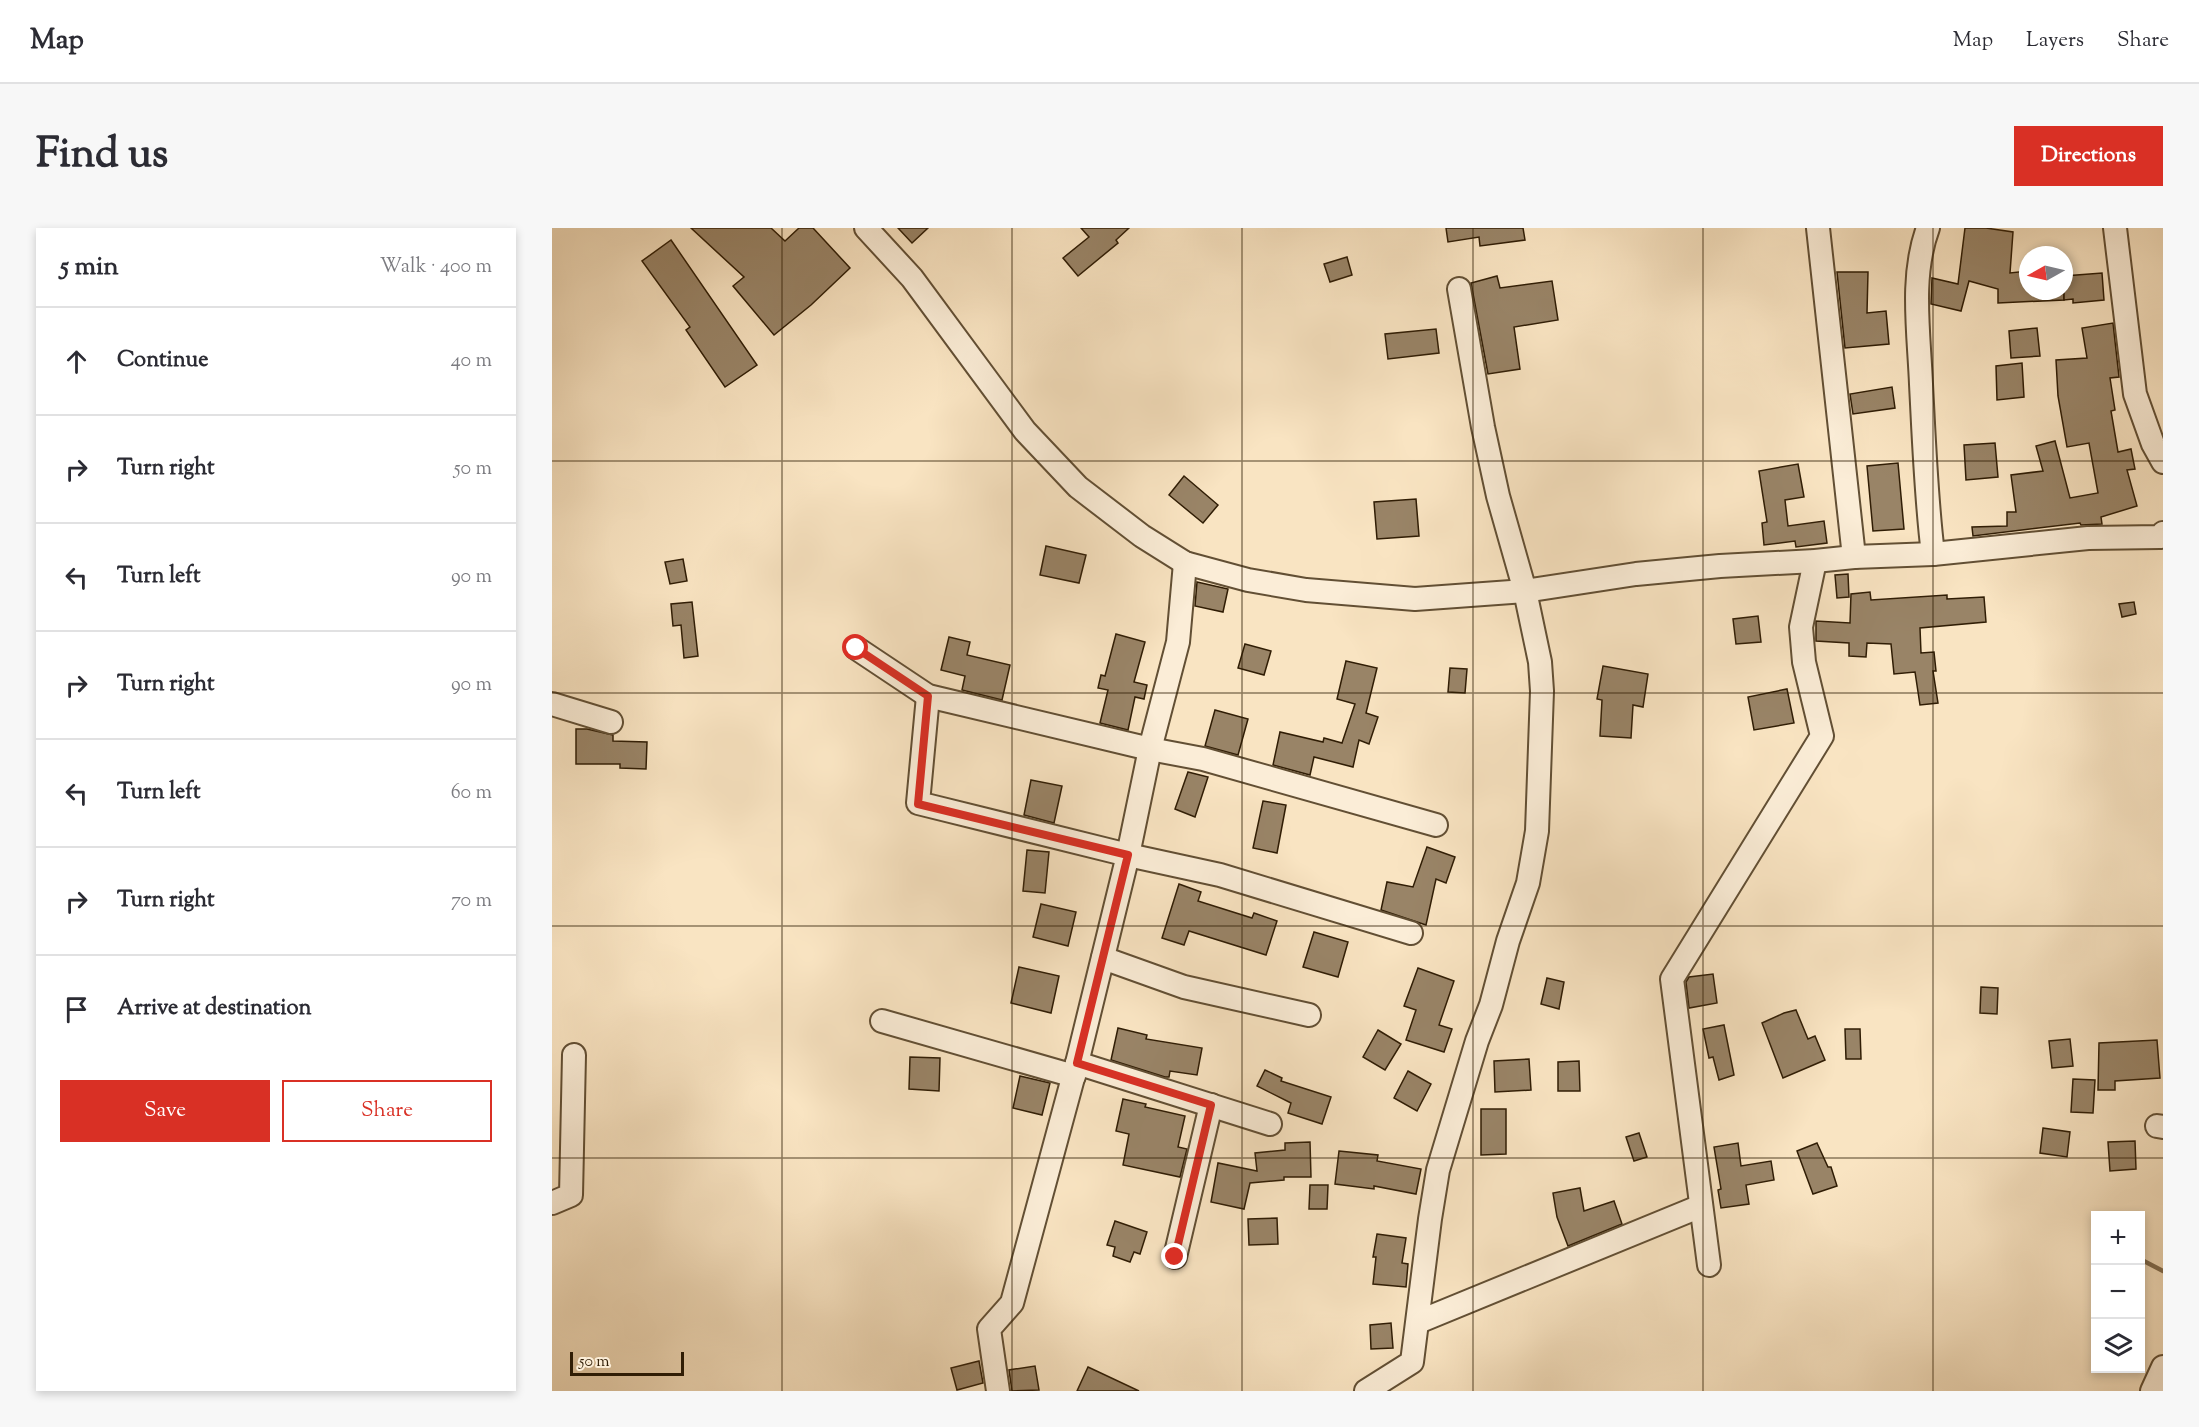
<!DOCTYPE html>
<html lang="en">
<head>
<meta charset="utf-8">
<style>
	:root { --surface:#fff; --page:#f7f7f7; --text:#2b2b33; --muted:#7c7c81; --line:#e1e1e2; --accent:#d93025 }
	body { margin:0; font-family:"Sorts Mill Goudy",serif; background:var(--page); color:var(--text) }
	.controls { position:absolute; right:18px; bottom:18px; display:grid; overflow:hidden; border-radius:0px; box-shadow:0 3px 9px #0003 }
	.controls button { width:54px; height:54px; display:grid; place-items:center; padding:0; border:0; border-bottom:2px solid var(--line); background:var(--surface); color:var(--text); font:30px sans-serif }
	.compass { position:absolute; left:1467px; top:18px; width:54px; height:54px; border-radius:50%; background:var(--surface); box-shadow:0 3px 9px #0003; rotate:262deg }
	.scale { position:absolute; left:18px; bottom:15px; width:114px; box-sizing:border-box; padding-left:6px; border:3px solid #301d05; border-top:0; font-size:16px; line-height:21px; white-space:nowrap; color:#301d05; -webkit-text-stroke:4px #fbedd7; paint-order:stroke }
	.stop { position:absolute; width:18px; height:18px; margin:-14px; border:4px solid #d93025; border-radius:50%; background:#fff }
	.stop.end { background:#d93025; border-color:#fff; box-shadow:0 2px 6px #0008 }
	.list { margin:0; padding:0; list-style:none }
	h2 { display:flex; justify-content:space-between; align-items:center; height:78px; margin:0; padding:0 24px; font-size:26px }
	h2 small { font-size:20px; font-weight:400; color:var(--muted) }
	.list li { display:grid; grid-template-columns:39px 1fr auto; gap:18px; align-items:center; box-sizing:border-box; height:108px; padding:0 24px; border-top:2px solid var(--line) }
	.list b { display:block; font-size:22px; white-space:nowrap }
	.list em { font-size:20px; font-style:normal; color:var(--muted) }
	.actions { display:flex; gap:12px; padding:18px 24px }
	.actions a { flex:1; padding:14px 0; border:2px solid var(--accent); border-radius:0px; text-align:center; font-size:21px; color:var(--accent) }
	.actions .main { background:var(--accent); color:#fff }
	.icon { flex:none; width:33px; height:33px; fill:none; stroke:currentColor; stroke-width:2; stroke-linecap:round; stroke-linejoin:round }
	.map { position:relative; flex:none; width:1611px; height:1163px; overflow:hidden; border-radius:0px }
	header { display:flex; align-items:center; gap:36px; box-sizing:border-box; height:84px; padding:0 30px; background:var(--surface); border-bottom:2px solid var(--line) }
	header strong { font-size:28px }
	nav { display:flex; gap:33px; margin-inline-start:auto; font-size:21px }
	.intro { display:flex; align-items:center; justify-content:space-between; box-sizing:border-box; height:144px; padding:0 36px }
	h1 { margin:0; font-size:42px }
	.button { padding:15px 27px; border-radius:0px; background:var(--accent); color:#fff; font-size:21px; font-weight:700 }
	main { display:flex; gap:36px; padding:0 36px }
	aside { flex:1; background:var(--surface); border-radius:0px; box-shadow:0 3px 9px #0003 }
	.map>svg:first-child { display:block }
	.lines { fill:none; stroke-linecap:round; stroke-linejoin:round }
	.stream { stroke:#806c50; stroke-width:4.5 }
	.building { fill:#998467; stroke:#301d05; stroke-width:1.5 }
	.minor-casing { stroke:#624f34; stroke-width:26 }
	.minor { stroke:#fbedd7; stroke-width:22 }
	.route { stroke:#d93025; stroke-width:8 }
	.grid { fill:none; stroke:#301d05; stroke-width:1.5; stroke-opacity:0.55 }
</style>
</head>
<body>
<header>
<strong>Map</strong>
<nav><a>Map</a><a>Layers</a><a>Share</a></nav>
</header>
<div class="intro"><h1>Find us</h1><a class="button">Directions</a></div>
<main>
<aside>
<h2>5 min<small>Walk · 400 m</small></h2>
<ul class="list">
<li><svg class="icon" aria-label="ahead" viewBox="0 0 24 24"><path d="M12 20V5M6 11l6-6 6 6"/></svg><div><b>Continue</b></div><em>40 m</em></li>
<li><svg class="icon" aria-label="right" viewBox="0 0 24 24"><path d="M7 20v-9h11M14 6l5 5-5 5"/></svg><div><b>Turn right</b></div><em>50 m</em></li>
<li><svg class="icon" aria-label="left" viewBox="0 0 24 24"><path d="M17 20v-9H6M10 6l-5 5 5 5"/></svg><div><b>Turn left</b></div><em>90 m</em></li>
<li><svg class="icon" aria-label="right" viewBox="0 0 24 24"><path d="M7 20v-9h11M14 6l5 5-5 5"/></svg><div><b>Turn right</b></div><em>90 m</em></li>
<li><svg class="icon" aria-label="left" viewBox="0 0 24 24"><path d="M17 20v-9H6M10 6l-5 5 5 5"/></svg><div><b>Turn left</b></div><em>60 m</em></li>
<li><svg class="icon" aria-label="right" viewBox="0 0 24 24"><path d="M7 20v-9h11M14 6l5 5-5 5"/></svg><div><b>Turn right</b></div><em>70 m</em></li>
<li><svg class="icon" aria-label="arrive" viewBox="0 0 24 24"><path d="M6 21V4h12l-3 4 3 4H6"/></svg><div><b>Arrive at destination</b></div></li>
</ul>
<div class="actions"><a class="main">Save</a><a>Share</a></div>
</aside>
<div class="map">
<svg width="1611" height="1163" viewBox="0 0 1611 1163">
	<rect width="100%" height="100%" fill="#f9e4c2"/>
	<filter id="stains"><feTurbulence type="fractalNoise" baseFrequency=".00333" numOctaves="4"/><feColorMatrix values="0 0 0 0 .2 0 0 0 0 .09 0 0 0 0 .02 0 0 0 .5 -.17"/></filter>
	<radialGradient id="worn" r=".72"><stop offset=".6" stop-color="#630" stop-opacity="0"/><stop offset="1" stop-color="#630" stop-opacity=".3"/></radialGradient>
	<g class="lines">
		<path class="stream" d="M 1588,1031 L 1611,1043"/>
	</g>
	<g class="building">
		<path d="M 139,0 L 219,0 L 233,13 L 247,0 L 261,0 L 298,40 L 259,77 L 222,107 L 181,58 L 192,49 Z"/>
		<path d="M 346,0 L 376,0 L 360,15 Z"/>
		<path d="M 529,0 L 577,0 L 564,12 L 566,15 L 526,48 L 511,30 L 537,9 Z"/>
		<path d="M 894,0 L 971,0 L 973,12 L 928,18 L 927,9 L 896,14 Z"/>
		<path d="M 1413,0 L 1434,0 L 1461,4 L 1458,45 L 1476,43 L 1476,63 L 1512,63 L 1512,72 L 1446,75 L 1446,61 L 1417,53 L 1409,83 L 1379,76 L 1380,50 L 1406,56 Z"/>
		<path d="M 119,12 L 205,137 L 173,159 L 134,102 L 138,99 L 90,33 Z"/>
		<path d="M 795,29 L 800,47 L 778,54 L 772,36 Z"/>
		<path d="M 1285,44 L 1316,44 L 1315,85 L 1334,83 L 1337,116 L 1293,120 Z"/>
		<path d="M 1550,45 L 1552,72 L 1521,75 L 1521,71 L 1512,72 L 1512,48 Z"/>
		<path d="M 945,48 L 948,60 L 1000,53 L 1006,92 L 962,99 L 968,141 L 936,146 L 919,55 Z"/>
		<path d="M 1561,95 L 1567,149 L 1558,150 L 1563,182 L 1559,183 L 1566,224 L 1579,221 L 1583,241 L 1575,242 L 1585,278 L 1549,289 L 1550,296 L 1529,297 L 1528,295 L 1421,308 L 1420,299 L 1455,298 L 1455,284 L 1464,284 L 1459,247 L 1491,243 L 1484,218 L 1503,213 L 1518,270 L 1546,265 L 1537,215 L 1515,219 L 1506,168 L 1504,132 L 1535,130 L 1530,100 Z"/>
		<path d="M 1485,100 L 1488,128 L 1459,130 L 1457,103 Z"/>
		<path d="M 884,101 L 887,125 L 836,131 L 833,106 Z"/>
		<path d="M 1470,135 L 1472,169 L 1445,172 L 1444,138 Z"/>
		<path d="M 1340,159 L 1343,180 L 1301,186 L 1298,166 Z"/>
		<path d="M 1443,215 L 1446,249 L 1414,252 L 1412,217 Z"/>
		<path d="M 1346,235 L 1352,301 L 1321,303 L 1315,238 Z"/>
		<path d="M 1246,236 L 1252,269 L 1233,272 L 1236,298 L 1272,293 L 1275,315 L 1244,319 L 1243,313 L 1212,317 L 1210,295 L 1215,294 L 1207,243 Z"/>
		<path d="M 632,248 L 666,277 L 651,295 L 617,267 Z"/>
		<path d="M 864,271 L 867,308 L 825,311 L 822,274 Z"/>
		<path d="M 494,318 L 534,327 L 527,355 L 488,347 Z"/>
		<path d="M 131,331 L 135,353 L 118,356 L 113,334 Z"/>
		<path d="M 1296,346 L 1297,369 L 1285,370 L 1283,347 Z"/>
		<path d="M 645,354 L 676,361 L 671,384 L 643,378 Z"/>
		<path d="M 1318,364 L 1319,372 L 1395,367 L 1395,371 L 1432,369 L 1434,394 L 1368,400 L 1369,425 L 1382,424 L 1384,443 L 1381,443 L 1386,475 L 1368,477 L 1363,444 L 1342,446 L 1339,416 L 1315,415 L 1314,429 L 1297,428 L 1297,415 L 1264,413 L 1264,393 L 1298,395 L 1299,366 Z"/>
		<path d="M 140,374 L 146,428 L 132,430 L 129,397 L 121,398 L 119,376 Z"/>
		<path d="M 1582,374 L 1584,386 L 1570,389 L 1567,376 Z"/>
		<path d="M 1206,388 L 1209,414 L 1184,416 L 1181,391 Z"/>
		<path d="M 564,406 L 593,414 L 582,454 L 595,457 L 592,471 L 583,469 L 576,502 L 548,495 L 556,462 L 546,460 L 549,447 L 553,448 Z"/>
		<path d="M 397,409 L 418,414 L 415,427 L 458,437 L 450,472 L 410,462 L 413,448 L 389,442 Z"/>
		<path d="M 693,416 L 719,423 L 712,447 L 686,440 Z"/>
		<path d="M 794,433 L 825,440 L 814,485 L 826,489 L 817,516 L 807,512 L 801,539 L 762,529 L 758,547 L 721,537 L 728,504 L 771,514 L 772,510 L 790,515 L 803,476 L 785,471 Z"/>
		<path d="M 1051,438 L 1096,446 L 1091,479 L 1081,477 L 1079,510 L 1048,508 L 1050,472 L 1045,471 Z"/>
		<path d="M 898,440 L 915,441 L 913,465 L 896,464 Z"/>
		<path d="M 1235,461 L 1242,495 L 1202,502 L 1196,469 Z"/>
		<path d="M 663,482 L 696,491 L 686,527 L 653,518 Z"/>
		<path d="M 24,501 L 35,501 L 61,507 L 61,513 L 95,514 L 94,541 L 68,540 L 68,536 L 24,536 Z"/>
		<path d="M 636,544 L 656,549 L 643,589 L 623,581 Z"/>
		<path d="M 479,552 L 510,558 L 502,595 L 472,587 Z"/>
		<path d="M 711,573 L 734,577 L 725,625 L 701,620 Z"/>
		<path d="M 875,619 L 903,629 L 894,655 L 884,651 L 874,697 L 829,682 L 835,654 L 861,659 Z"/>
		<path d="M 475,622 L 497,624 L 493,665 L 471,663 Z"/>
		<path d="M 627,656 L 649,664 L 646,673 L 700,690 L 702,685 L 725,693 L 714,727 L 637,703 L 632,717 L 610,710 Z"/>
		<path d="M 489,676 L 524,684 L 516,718 L 481,709 Z"/>
		<path d="M 762,704 L 796,714 L 786,749 L 751,739 Z"/>
		<path d="M 467,739 L 507,748 L 499,785 L 459,775 Z"/>
		<path d="M 866,740 L 902,753 L 887,797 L 900,801 L 892,824 L 854,812 L 864,782 L 852,778 Z"/>
		<path d="M 1161,746 L 1165,775 L 1137,780 L 1134,754 L 1137,749 Z"/>
		<path d="M 995,750 L 1012,754 L 1007,781 L 989,776 Z"/>
		<path d="M 1429,759 L 1446,760 L 1445,786 L 1428,785 Z"/>
		<path d="M 1244,782 L 1256,811 L 1263,808 L 1273,832 L 1231,850 L 1210,795 L 1232,785 Z"/>
		<path d="M 1172,797 L 1182,847 L 1167,852 L 1161,829 L 1157,830 L 1151,801 Z"/>
		<path d="M 566,800 L 595,807 L 594,811 L 650,820 L 645,847 L 618,843 L 617,849 L 613,849 L 559,832 Z"/>
		<path d="M 1293,801 L 1308,801 L 1309,831 L 1294,831 Z"/>
		<path d="M 826,802 L 849,816 L 833,842 L 811,829 Z"/>
		<path d="M 1518,811 L 1521,838 L 1500,840 L 1497,813 Z"/>
		<path d="M 1605,812 L 1608,850 L 1563,853 L 1563,862 L 1546,862 L 1547,815 Z"/>
		<path d="M 358,829 L 388,830 L 387,863 L 357,861 Z"/>
		<path d="M 977,831 L 979,862 L 943,864 L 942,833 Z"/>
		<path d="M 1027,833 L 1028,863 L 1006,863 L 1006,834 Z"/>
		<path d="M 713,842 L 730,850 L 729,853 L 779,869 L 770,896 L 736,885 L 739,875 L 705,858 Z"/>
		<path d="M 856,843 L 879,856 L 865,883 L 842,870 Z"/>
		<path d="M 468,848 L 498,855 L 490,887 L 461,880 Z"/>
		<path d="M 1521,851 L 1543,852 L 1541,885 L 1519,884 Z"/>
		<path d="M 571,871 L 594,876 L 593,879 L 633,888 L 626,919 L 635,921 L 628,949 L 571,937 L 577,906 L 564,903 Z"/>
		<path d="M 929,881 L 954,881 L 954,926 L 929,927 Z"/>
		<path d="M 1491,900 L 1518,904 L 1515,929 L 1488,925 Z"/>
		<path d="M 1087,905 L 1095,929 L 1082,933 L 1074,909 Z"/>
		<path d="M 1583,913 L 1584,941 L 1558,943 L 1556,914 Z"/>
		<path d="M 758,914 L 759,949 L 732,949 L 732,952 L 698,955 L 692,981 L 659,974 L 666,935 L 705,943 L 703,925 L 733,922 L 733,915 Z"/>
		<path d="M 1186,915 L 1189,938 L 1219,933 L 1222,952 L 1194,957 L 1197,976 L 1169,980 L 1166,962 L 1169,961 L 1162,919 Z"/>
		<path d="M 1265,915 L 1276,939 L 1279,939 L 1285,958 L 1261,966 L 1245,923 Z"/>
		<path d="M 787,923 L 826,927 L 825,933 L 869,941 L 864,966 L 822,958 L 822,961 L 783,956 Z"/>
		<path d="M 758,957 L 776,957 L 775,981 L 757,981 Z"/>
		<path d="M 1028,960 L 1032,983 L 1062,973 L 1070,996 L 1016,1018 L 1005,989 L 1001,965 Z"/>
		<path d="M 725,990 L 726,1016 L 697,1017 L 696,991 Z"/>
		<path d="M 563,993 L 595,1004 L 588,1026 L 582,1024 L 578,1034 L 561,1028 L 563,1019 L 555,1017 Z"/>
		<path d="M 825,1006 L 854,1010 L 850,1035 L 856,1036 L 854,1059 L 821,1056 L 824,1029 L 821,1029 Z"/>
		<path d="M 839,1095 L 841,1120 L 819,1121 L 818,1097 Z"/>
		<path d="M 427,1133 L 431,1155 L 405,1162 L 399,1140 Z"/>
		<path d="M 483,1138 L 487,1162 L 460,1163 L 457,1142 Z"/>
		<path d="M 536,1139 L 587,1163 L 525,1163 Z"/>
	</g>
	<g class="lines">
		<g class="minor-casing">
			<g id="minor">
				<path d="M 314,0 L 360,50 L 473,203 L 526,259 L 590,308 L 633,335 L 696,352 L 754,362 L 863,371 L 973,363 L 1084,346 L 1168,338 L 1263,333 L 1302,329 L 1381,326 L 1536,310 L 1608,309 L 1611,305"/>
				<path d="M 1266,0 L 1302,329"/>
				<path d="M 1376,0 C 1358,48 1367,105 1369,156 C 1372,213 1374,270 1381,326"/>
				<path d="M 1563,0 L 1583,166 L 1601,216 L 1611,234"/>
				<path d="M 304,420 L 376,468 L 598,521 L 651,531 L 884,597"/>
				<path d="M 376,468 L 366,575 L 576,627 L 668,647 L 859,705"/>
				<path d="M 0,476 L 59,494"/>
				<path d="M 551,730 L 632,759 L 757,787"/>
				<path d="M 330,793 L 522,848"/>
				<path d="M 525,835 L 718,896"/>
				<path d="M 1605,898 L 1611,899"/>
				<path d="M 0,975 L 19,967 L 22,827"/>
				<path d="M 623,1029 L 659,877"/>
				<path d="M 1157,1037 L 1120,751 L 1270,508 L 1252,434 L 1249,399 L 1263,333"/>
				<path d="M 866,1094 L 1149,978"/>
				<path d="M 446,1163 L 437,1101 L 460,1075 L 525,835 L 576,627 L 598,521 L 626,414 L 633,335"/>
				<path d="M 814,1163 L 860,1134 L 878,991 L 886,942 L 925,813 L 939,777 L 956,713 L 976,655 L 985,603 L 990,463 L 988,434 L 973,363 L 946,268 L 931,199 L 907,61"/>
				<path d="M 1600,1163 L 1611,1139"/>
			</g>
		</g>
		<use href="#minor" class="minor"/>
	</g>
	<g class="lines">
		<path class="route" d="M 304,420 L 376,468 L 366,576 L 576,627 L 525,835 L 659,877 L 623,1029"/>
	</g>
	<path class="grid" d="M 230,0 L 230,1163M 460,0 L 460,1163M 690,0 L 690,1163M 921,0 L 921,1163M 1151,0 L 1151,1163M 1381,0 L 1381,1163M 0,233 L 1611,233M 0,465 L 1611,465M 0,698 L 1611,698M 0,930 L 1611,930"/>
	<rect width="100%" height="100%" filter="url(#stains)"/>
	<rect width="100%" height="100%" fill="url(#worn)"/>
</svg>
<div class="controls">
<button>+</button>
<button>−</button>
<button><svg class="icon" aria-label="layers" viewBox="0 0 24 24"><path d="M12 4l9 5-9 5-9-5zM3 14l9 5 9-5"/></svg></button>
</div>
<svg class="compass" viewBox="-18 -18 36 36"><path d="M0-13l5 13h-10z" fill="#e53935"/><path d="M0 13l5-13h-10z" fill="#7c7c81"/></svg>
<div class="scale">50 m</div>
<div class="stop" style="left:304px;top:420px"></div>
<div class="stop end" style="left:623px;top:1029px"></div>
</div>
</main>
</body>
</html>
